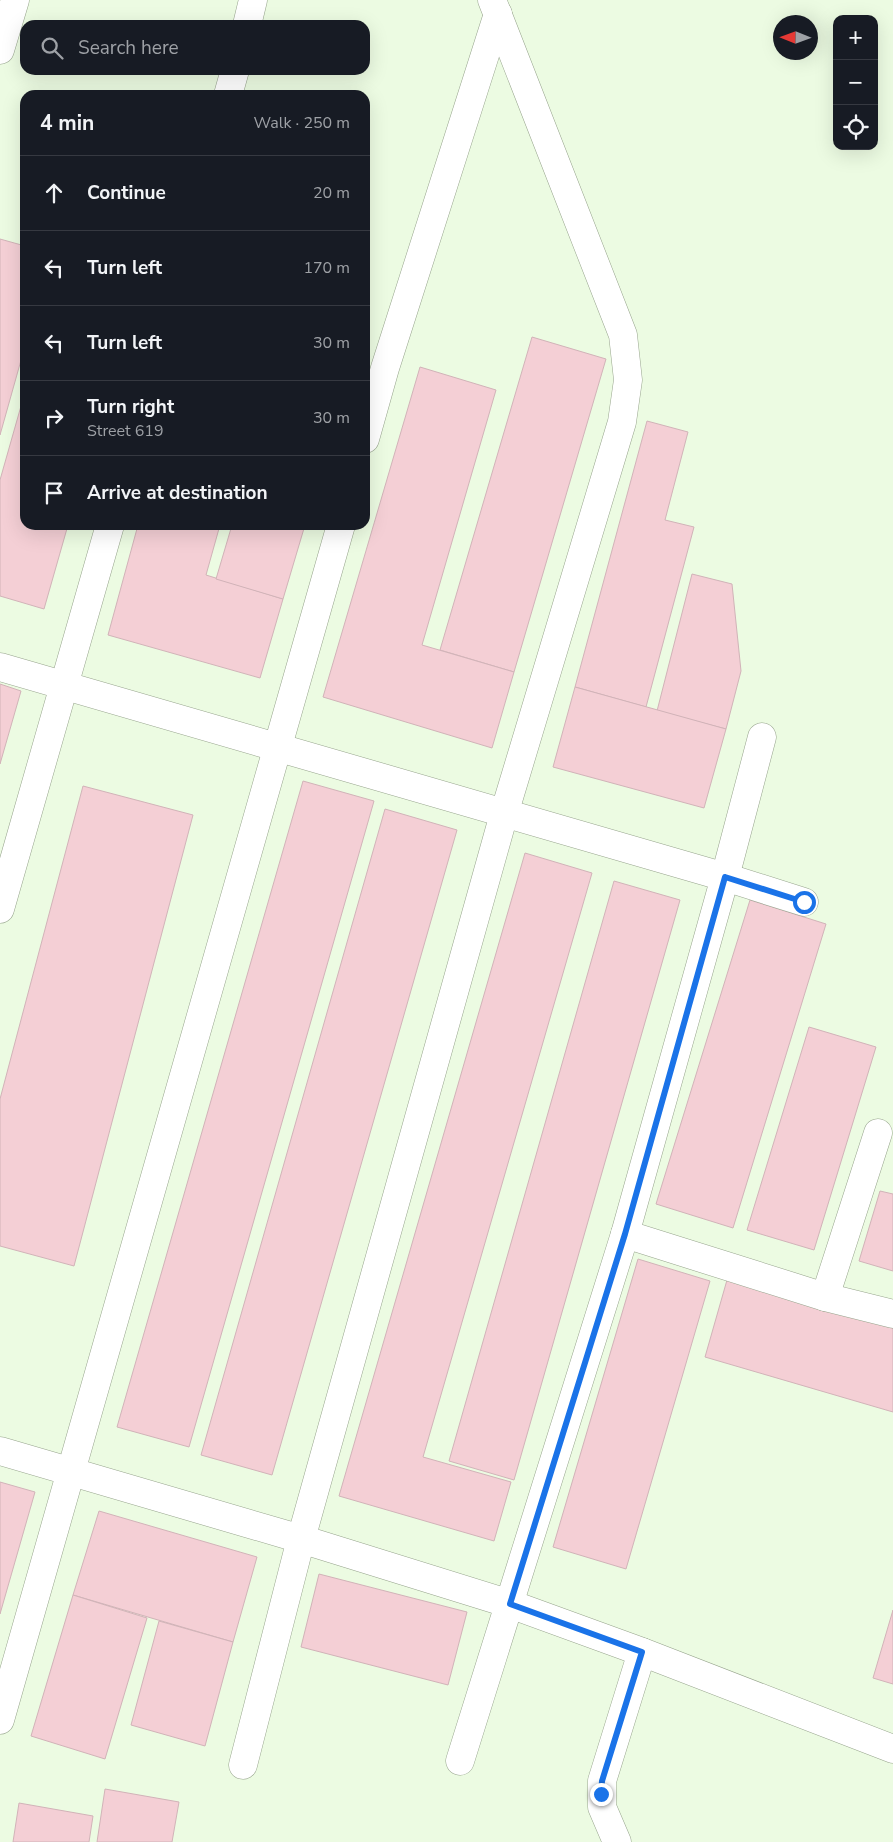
<!DOCTYPE html>
<html lang="en">
<head>
<meta charset="utf-8">
<style>
	:root { --surface:#171b24; --page:#242831; --text:#f1f3f6; --muted:#9ea1a6; --line:#363941 }
	body { margin:0; font-family:"Nunito Sans",sans-serif; background:var(--page); color:var(--text) }
	.controls { position:absolute; right:15px; top:15px; display:grid; overflow:hidden; border-radius:10px; box-shadow:0 5px 20px #0002 }
	.controls button { width:45px; height:45px; display:grid; place-items:center; padding:0; border:0; border-bottom:1px solid var(--line); background:var(--surface); color:var(--text); font:25px sans-serif }
	.compass { position:absolute; left:773px; top:15px; width:45px; height:45px; border-radius:50%; background:var(--surface); box-shadow:0 5px 20px #0002; rotate:271deg }
	.stop { position:absolute; width:15px; height:15px; margin:-11px; border:4px solid #1a73e8; border-radius:50%; background:#fff }
	.stop.end { background:#1a73e8; border-color:#fff; box-shadow:0 1px 5px #0008 }
	.list { margin:0; padding:0; list-style:none }
	h2 { display:flex; justify-content:space-between; align-items:center; height:65px; margin:0; padding:0 20px; font-size:21px }
	h2 small { font-size:16px; font-weight:400; color:var(--muted) }
	.list li { display:grid; grid-template-columns:32px 1fr auto; gap:15px; align-items:center; box-sizing:border-box; height:75px; padding:0 20px; border-top:1px solid var(--line) }
	.list b { display:block; font-size:19px; white-space:nowrap }
	.list p { margin:0; font-size:16px; white-space:nowrap; color:var(--muted) }
	.list em { font-size:16px; font-style:normal; color:var(--muted) }
	.icon { flex:none; width:28px; height:28px; fill:none; stroke:currentColor; stroke-width:2; stroke-linecap:round; stroke-linejoin:round }
	.map { position:relative; flex:none; width:893px; height:1842px; overflow:hidden }
	.search { position:absolute; background:var(--surface); box-shadow:0 5px 20px #0002; left:20px; top:20px; width:350px; height:55px; display:flex; align-items:center; gap:12px; box-sizing:border-box; padding:0 18px; border-radius:15px; color:var(--muted); font-size:19px }
	.panel { position:absolute; background:var(--surface); box-shadow:0 5px 20px #0002; left:20px; top:90px; width:350px; height:440px; border-radius:15px }
	.map>svg:first-child { display:block }
	.building { fill:#f4cfd5; stroke:#d1b3b8 }
	.lines { fill:none; stroke-linecap:round; stroke-linejoin:round }
	.street-casing { stroke:#97a48d; stroke-width:29 }
	.street { stroke:#fff; stroke-width:28 }
	.route { stroke:#1a73e8; stroke-width:6 }
</style>
</head>
<body>
<div class="map">
<svg width="893" height="1842" viewBox="0 0 893 1842">
	<rect width="100%" height="100%" fill="#ecfbe2"/>
	<g class="building">
		<path d="M 0,239 L 25,246 L 25,346 L 0,435 Z"/>
		<path d="M 532,337 L 606,359 L 514,672 L 440,650 Z"/>
		<path d="M 420,367 L 496,390 L 422,645 L 514,672 L 492,748 L 323,697 Z"/>
		<path d="M 25,392 L 25,525 L 68,525 L 44,609 L 0,596 L 0,480 Z"/>
		<path d="M 647,421 L 688,432 L 665,520 L 694,527 L 646,707 L 575,687 Z"/>
		<path d="M 138,525 L 220,525 L 206,575 L 283,599 L 260,678 L 108,635 Z"/>
		<path d="M 232,525 L 305,525 L 283,599 L 216,579 Z"/>
		<path d="M 692,574 L 732,584 L 741,671 L 726,729 L 657,711 Z"/>
		<path d="M 0,684 L 21,691 L 0,764 Z"/>
		<path d="M 575,687 L 726,729 L 704,808 L 553,767 Z"/>
		<path d="M 303,781 L 374,801 L 189,1447 L 117,1427 Z"/>
		<path d="M 83,786 L 193,815 L 74,1266 L 0,1246 L 0,1099 Z"/>
		<path d="M 385,809 L 457,830 L 272,1475 L 201,1455 Z"/>
		<path d="M 525,853 L 592,873 L 423,1457 L 511,1482 L 494,1541 L 339,1496 Z"/>
		<path d="M 614,881 L 680,900 L 514,1480 L 449,1461 Z"/>
		<path d="M 750,900 L 826,924 L 733,1228 L 656,1204 Z"/>
		<path d="M 809,1027 L 876,1047 L 814,1250 L 747,1230 Z"/>
		<path d="M 880,1191 L 893,1194 L 893,1271 L 859,1261 Z"/>
		<path d="M 638,1259 L 710,1281 L 626,1569 L 553,1547 Z"/>
		<path d="M 727,1280 L 893,1328 L 893,1412 L 705,1357 Z"/>
		<path d="M 0,1482 L 35,1492 L 0,1614 Z"/>
		<path d="M 99,1511 L 257,1557 L 233,1642 L 73,1595 Z"/>
		<path d="M 319,1574 L 467,1612 L 448,1685 L 301,1647 Z"/>
		<path d="M 73,1595 L 147,1618 L 105,1759 L 31,1736 Z"/>
		<path d="M 893,1610 L 893,1684 L 873,1678 Z"/>
		<path d="M 159,1621 L 233,1642 L 205,1746 L 131,1725 Z"/>
		<path d="M 105,1789 L 179,1802 L 172,1842 L 97,1842 Z"/>
		<path d="M 19,1803 L 93,1816 L 89,1842 L 13,1842 Z"/>
	</g>
	<g class="lines">
		<g class="street-casing">
			<g id="street">
				<path d="M 247,25 L 253,0"/>
				<path d="M 0,50 L 15,0"/>
				<path d="M 228,95 L 235,70"/>
				<path d="M 365,439 L 385,368 L 498,14"/>
				<path d="M 0,667 L 725,877 L 625,1234 L 460,1761"/>
				<path d="M 762,737 L 725,877 L 804,902"/>
				<path d="M 0,909 L 110,525"/>
				<path d="M 625,1234 L 825,1297 L 893,1314"/>
				<path d="M 825,1297 L 878,1133"/>
				<path d="M 0,1451 L 301,1539 L 510,1604 L 642,1652 L 893,1749"/>
				<path d="M 0,1720 L 341,525"/>
				<path d="M 243,1765 L 301,1539 L 504,814 L 622,422 L 628,380 L 623,335 L 492,0"/>
				<path d="M 617,1842 L 602,1807 L 602,1781 L 642,1652"/>
			</g>
		</g>
		<use href="#street" class="street"/>
	</g>
	<g class="lines">
		<path class="route" d="M 601,1794 L 602,1781 L 642,1652 L 510,1604 L 625,1234 L 725,877 L 804,902"/>
	</g>
</svg>
<div class="controls">
<button>+</button>
<button>−</button>
<button><svg class="icon" aria-label="locate" viewBox="0 0 24 24"><circle cx="12" cy="12" r="6"/><path d="M12 2v4M12 18v4M2 12h4M18 12h4"/></svg></button>
</div>
<svg class="compass" viewBox="-18 -18 36 36"><path d="M0-13l5 13h-10z" fill="#e53935"/><path d="M0 13l5-13h-10z" fill="#9ea1a6"/></svg>
<div class="stop" style="left:804px;top:902px"></div>
<div class="stop end" style="left:601px;top:1794px"></div>
<div class="search"><svg class="icon" aria-label="search" viewBox="0 0 24 24"><circle cx="10" cy="10" r="6"/><path d="M15 15l6 6"/></svg>Search here</div>
<section class="panel">
<h2>4 min<small>Walk · 250 m</small></h2>
<ul class="list">
<li><svg class="icon" aria-label="ahead" viewBox="0 0 24 24"><path d="M12 20V5M6 11l6-6 6 6"/></svg><div><b>Continue</b></div><em>20 m</em></li>
<li><svg class="icon" aria-label="left" viewBox="0 0 24 24"><path d="M17 20v-9H6M10 6l-5 5 5 5"/></svg><div><b>Turn left</b></div><em>170 m</em></li>
<li><svg class="icon" aria-label="left" viewBox="0 0 24 24"><path d="M17 20v-9H6M10 6l-5 5 5 5"/></svg><div><b>Turn left</b></div><em>30 m</em></li>
<li><svg class="icon" aria-label="right" viewBox="0 0 24 24"><path d="M7 20v-9h11M14 6l5 5-5 5"/></svg><div><b>Turn right</b><p>Street 619</p></div><em>30 m</em></li>
<li><svg class="icon" aria-label="arrive" viewBox="0 0 24 24"><path d="M6 21V4h12l-3 4 3 4H6"/></svg><div><b>Arrive at destination</b></div></li>
</ul>
</section>
</div>
</body>
</html>
